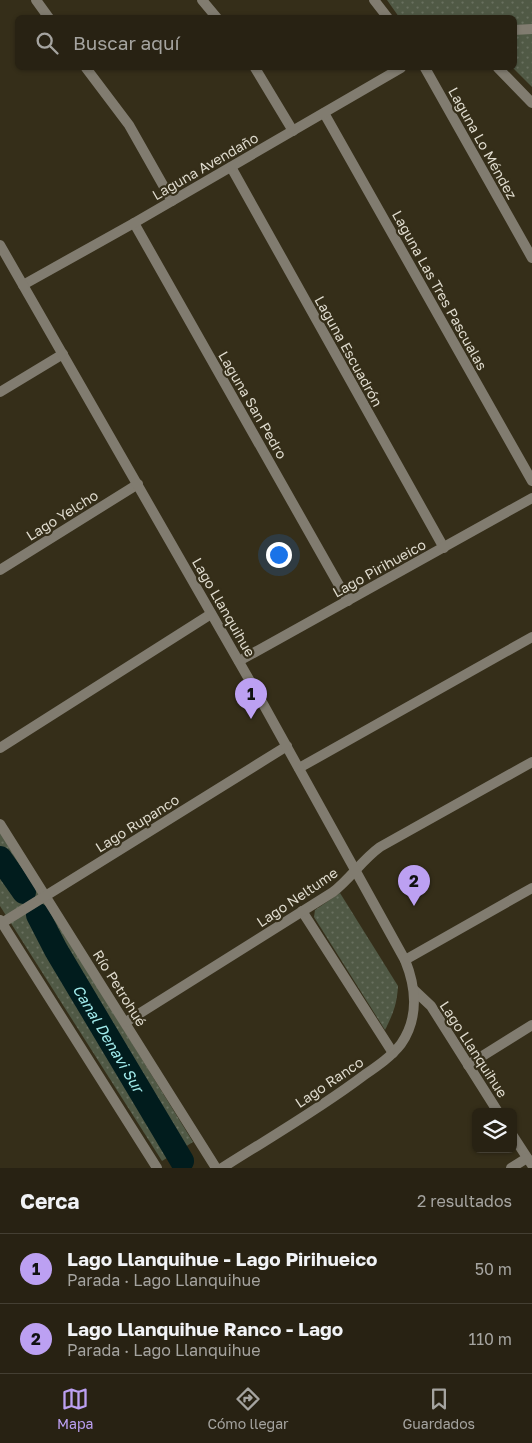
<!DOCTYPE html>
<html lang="es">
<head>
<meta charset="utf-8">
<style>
	:root { --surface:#282213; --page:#342f21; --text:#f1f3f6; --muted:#a5a4a0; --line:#443f33; --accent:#bca0f2 }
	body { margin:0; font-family:"Golos Text",sans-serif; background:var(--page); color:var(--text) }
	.controls { position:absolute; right:15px; bottom:15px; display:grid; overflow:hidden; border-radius:8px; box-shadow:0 1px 4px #0004 }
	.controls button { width:45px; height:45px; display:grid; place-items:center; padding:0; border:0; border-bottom:1px solid var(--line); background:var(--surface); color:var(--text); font:25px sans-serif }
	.you { position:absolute; left:278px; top:554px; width:18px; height:18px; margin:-12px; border:4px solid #fff; border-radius:50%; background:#1a73e8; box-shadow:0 0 0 8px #1a73e833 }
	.badge { display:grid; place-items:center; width:32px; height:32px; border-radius:50%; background:var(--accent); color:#111; font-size:16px; font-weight:700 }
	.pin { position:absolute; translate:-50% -41px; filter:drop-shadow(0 1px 2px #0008) }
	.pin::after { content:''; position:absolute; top:26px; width:18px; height:15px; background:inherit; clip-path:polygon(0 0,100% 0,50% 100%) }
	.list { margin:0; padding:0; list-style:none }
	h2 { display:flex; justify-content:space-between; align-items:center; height:65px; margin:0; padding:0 20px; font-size:21px }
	h2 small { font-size:16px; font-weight:400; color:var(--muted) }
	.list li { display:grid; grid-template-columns:32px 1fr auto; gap:15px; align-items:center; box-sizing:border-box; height:70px; padding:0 20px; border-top:1px solid var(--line) }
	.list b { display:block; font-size:19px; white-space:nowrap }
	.list p { margin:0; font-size:16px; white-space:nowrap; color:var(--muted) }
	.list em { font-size:16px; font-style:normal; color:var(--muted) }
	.icon { flex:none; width:28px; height:28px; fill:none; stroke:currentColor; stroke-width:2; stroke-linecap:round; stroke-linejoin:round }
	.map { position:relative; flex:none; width:532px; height:1168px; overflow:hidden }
	.search { position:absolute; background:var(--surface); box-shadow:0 1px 4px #0004; left:15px; right:15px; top:15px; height:55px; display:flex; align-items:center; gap:12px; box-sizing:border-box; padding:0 18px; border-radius:8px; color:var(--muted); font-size:19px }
	.sheet { height:205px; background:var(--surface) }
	nav { display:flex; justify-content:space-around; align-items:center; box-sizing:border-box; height:70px; border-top:1px solid var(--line); background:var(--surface); font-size:14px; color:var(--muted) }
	nav a { display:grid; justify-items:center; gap:2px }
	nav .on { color:var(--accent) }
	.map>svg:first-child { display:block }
	.park { fill:url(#park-dots) }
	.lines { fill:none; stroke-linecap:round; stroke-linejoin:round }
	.canal { stroke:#011c1d; stroke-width:24 }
	.minor { stroke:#817c70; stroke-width:10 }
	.tertiary { stroke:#817c70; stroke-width:10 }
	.labels { text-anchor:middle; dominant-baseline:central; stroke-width:4.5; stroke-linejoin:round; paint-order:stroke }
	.street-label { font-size:14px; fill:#dfdbce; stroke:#352e19 }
	.water-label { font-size:15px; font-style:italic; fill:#a1ebec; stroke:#352e19 }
</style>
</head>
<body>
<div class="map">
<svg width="532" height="1168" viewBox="0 0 532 1168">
	<defs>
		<pattern id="park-dots" width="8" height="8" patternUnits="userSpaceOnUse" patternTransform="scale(1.25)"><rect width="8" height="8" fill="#505945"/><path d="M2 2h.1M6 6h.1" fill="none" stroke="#69705f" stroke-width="1.8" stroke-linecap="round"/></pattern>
	</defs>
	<rect width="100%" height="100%" fill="#352e19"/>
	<g class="park">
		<path d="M 387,0 L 532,0 L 532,87 L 513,68 L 514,68 L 514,18 L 399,17 Z"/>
		<path d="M 0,829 L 193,1142 L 162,1161 L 0,906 Z"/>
		<path d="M 340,893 L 398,986 C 397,1004 393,1014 385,1030 L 314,917 L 315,910 Z"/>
	</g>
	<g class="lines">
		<g class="canal">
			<path d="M 0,858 L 24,892"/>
			<path id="s1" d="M 38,915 L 56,950 L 182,1161"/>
		</g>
		<g class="minor">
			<path d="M 36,0 L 49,18"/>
			<path d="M 202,0 L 217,18"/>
			<path d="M 374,0 L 388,18"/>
			<path d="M 514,30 L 532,29"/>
			<path d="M 86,68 L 129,125 L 172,201"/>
			<path d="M 255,68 L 293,131"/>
			<path d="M 425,68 L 532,258"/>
			<path d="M 498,68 L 532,103"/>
			<path d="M 324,113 L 532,481"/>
			<path d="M 231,167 L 444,548"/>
			<path d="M 134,223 L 348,601"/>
			<path d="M 23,285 L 134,223 L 401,68"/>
			<path d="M 0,392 L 63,354"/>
			<path d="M 0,570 L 138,484"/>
			<path d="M 239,661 L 532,498"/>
			<path d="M 0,748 L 211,614"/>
			<path d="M 299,768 L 532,637"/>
			<path d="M 0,824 L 216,1168"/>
			<path d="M 302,911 L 393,1053"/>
			<path d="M 0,920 L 157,1168"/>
			<path d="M 2,923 L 287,746"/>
			<path d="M 405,960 L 532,888"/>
			<path d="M 414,990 L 431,1006 L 498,1112"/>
			<path d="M 126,1022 L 333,892 C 350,879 362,860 380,847 L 532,762"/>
			<path d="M 468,1065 L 532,1025"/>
			<path d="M 513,1136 L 532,1165"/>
			<path d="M 511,1168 L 527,1158"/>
		</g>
		<path class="tertiary" d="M 0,245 L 262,702 L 405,960 C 416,987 419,1018 401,1044 C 391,1057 376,1067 363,1076 C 318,1110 269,1138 222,1168"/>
	</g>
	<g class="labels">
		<g class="street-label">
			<text transform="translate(483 143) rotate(61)">Laguna Lo Méndez</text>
			<text transform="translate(205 166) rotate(-30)">Laguna Avendaño</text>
			<text transform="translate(440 290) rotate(61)">Laguna Las Tres Pascualas</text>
			<text transform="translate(349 351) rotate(61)">Laguna Escuadrón</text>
			<text transform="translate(253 405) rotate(60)">Laguna San Pedro</text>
			<text transform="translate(62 515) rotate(-32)">Lago Yelcho</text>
			<text transform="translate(379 568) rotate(-29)">Lago Pirihueico</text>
			<text transform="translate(224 607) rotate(60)">Lago Llanquihue</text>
			<text transform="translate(137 823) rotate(-32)">Lago Rupanco</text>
			<text transform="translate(297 897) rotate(-34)">Lago Neltume</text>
			<text transform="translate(120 988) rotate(58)">Río Petrohué</text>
			<text transform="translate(474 1049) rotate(57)">Lago Llanquihue</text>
			<text transform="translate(329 1082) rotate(-34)">Lago Ranco</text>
		</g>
		<g class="water-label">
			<text stroke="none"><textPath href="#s1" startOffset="142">Canal Denavi Sur</textPath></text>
		</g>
	</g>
</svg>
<div class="controls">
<button><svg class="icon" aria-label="layers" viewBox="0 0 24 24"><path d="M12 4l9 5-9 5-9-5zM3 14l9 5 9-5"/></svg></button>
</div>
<div class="you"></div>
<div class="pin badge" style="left:251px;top:719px">1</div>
<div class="pin badge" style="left:414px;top:906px">2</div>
<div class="search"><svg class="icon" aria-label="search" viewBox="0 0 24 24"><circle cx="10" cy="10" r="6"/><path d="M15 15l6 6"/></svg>Buscar aquí</div>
</div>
<section class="sheet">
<h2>Cerca<small>2 resultados</small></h2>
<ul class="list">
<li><span class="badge">1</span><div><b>Lago Llanquihue - Lago Pirihueico</b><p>Parada · Lago Llanquihue</p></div><em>50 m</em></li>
<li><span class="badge">2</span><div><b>Lago Llanquihue Ranco - Lago</b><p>Parada · Lago Llanquihue</p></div><em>110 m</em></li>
</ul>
</section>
<nav>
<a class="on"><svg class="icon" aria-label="map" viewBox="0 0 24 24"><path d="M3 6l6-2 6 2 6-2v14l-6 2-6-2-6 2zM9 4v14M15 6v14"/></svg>Mapa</a>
<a><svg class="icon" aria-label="directions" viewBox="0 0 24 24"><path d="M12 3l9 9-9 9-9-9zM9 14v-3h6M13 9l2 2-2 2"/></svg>Cómo llegar</a>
<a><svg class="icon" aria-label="saved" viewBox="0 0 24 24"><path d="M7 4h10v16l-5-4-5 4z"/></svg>Guardados</a>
</nav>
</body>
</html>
